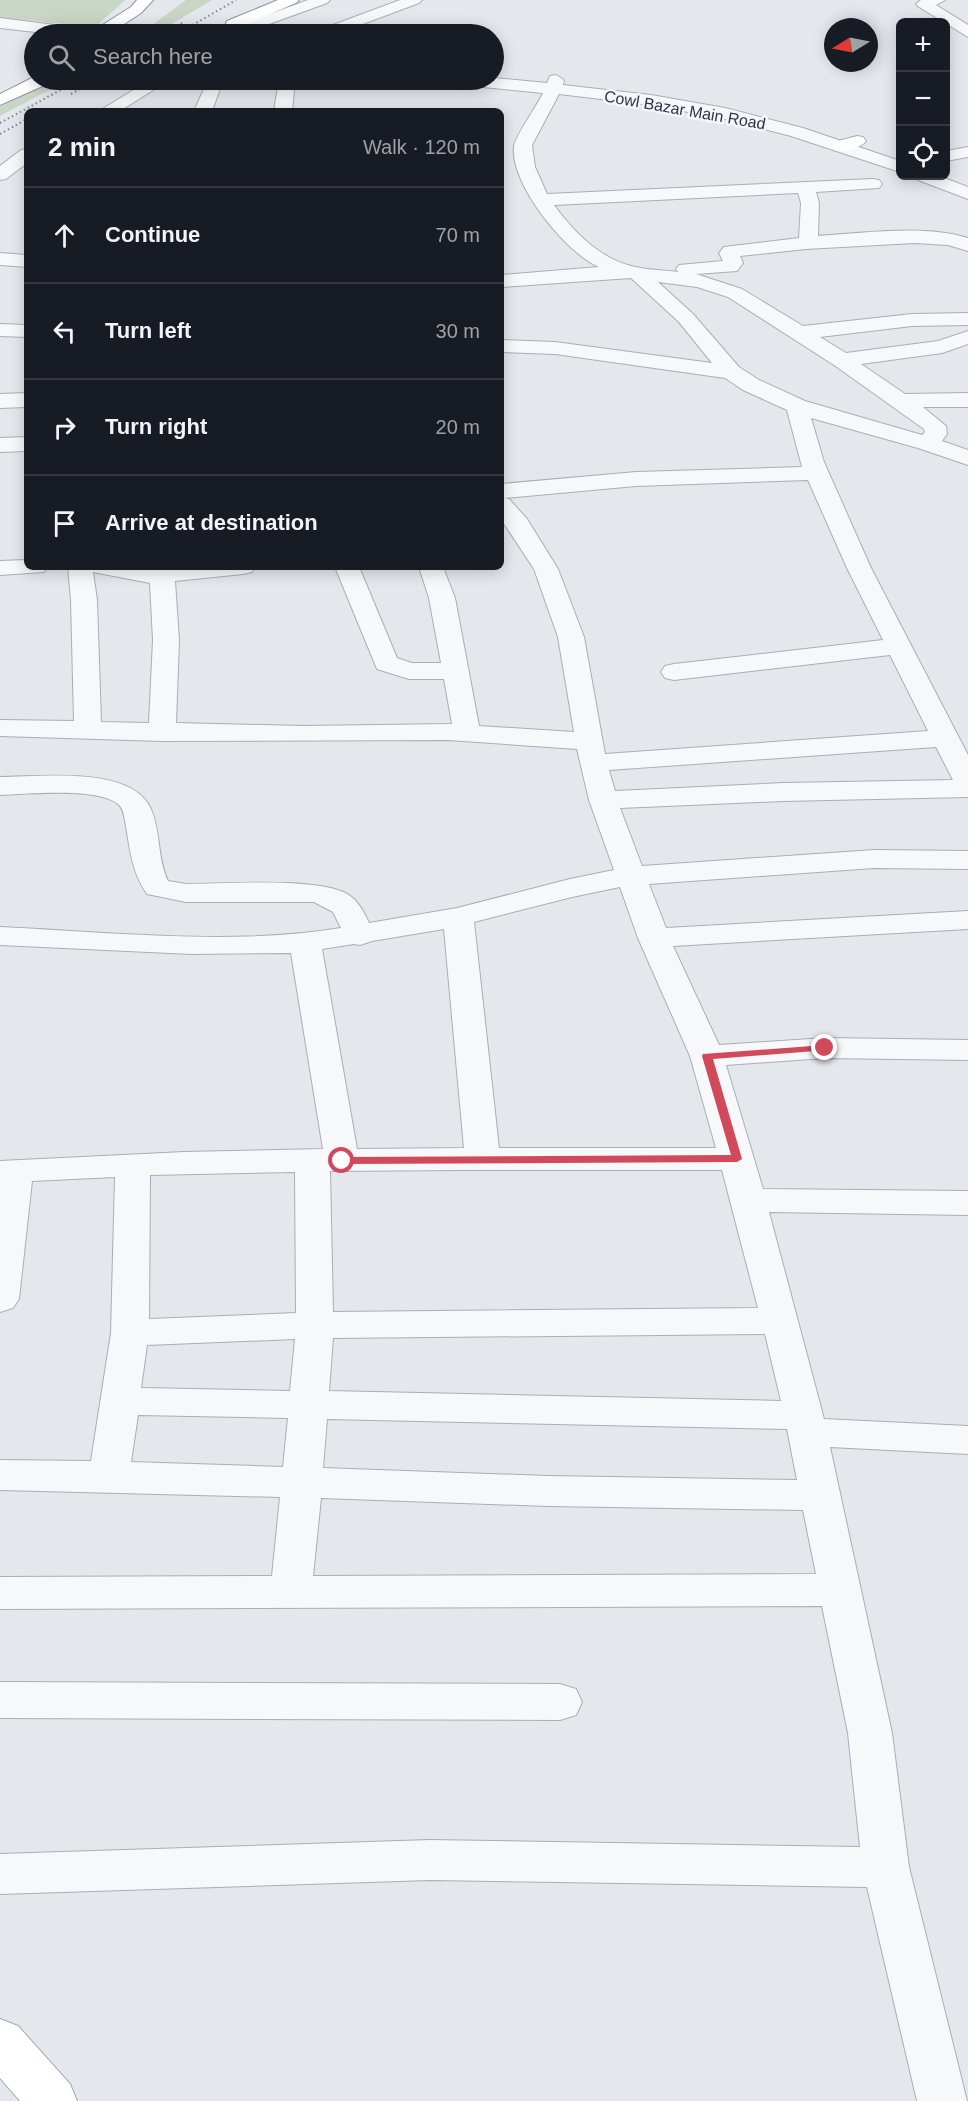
<!DOCTYPE html>
<html lang="en">
<head>
<meta charset="utf-8">
<style>
	:root { --surface:#171b24; --page:#242831; --text:#f1f3f6; --muted:#9ea1a6; --line:#363941 }
	body { margin:0; font-family:Helvetica,sans-serif; background:var(--page); color:var(--text) }
	.controls { position:absolute; right:18px; top:18px; display:grid; overflow:hidden; border-radius:9px; box-shadow:0 3px 15px #0003 }
	.controls button { width:54px; height:54px; display:grid; place-items:center; padding:0; border:0; border-bottom:2px solid var(--line); background:var(--surface); color:var(--text); font:30px sans-serif }
	.compass { position:absolute; left:824px; top:18px; width:54px; height:54px; border-radius:50%; background:var(--surface); box-shadow:0 3px 15px #0003; rotate:260deg }
	.stop { position:absolute; width:18px; height:18px; margin:-14px; border:4px solid #d1495b; border-radius:50%; background:#fff }
	.stop.end { background:#d1495b; border-color:#fff; box-shadow:0 2px 6px #0008 }
	.list { margin:0; padding:0; list-style:none }
	h2 { display:flex; justify-content:space-between; align-items:center; height:78px; margin:0; padding:0 24px; font-size:26px }
	h2 small { font-size:20px; font-weight:400; color:var(--muted) }
	.list li { display:grid; grid-template-columns:39px 1fr auto; gap:18px; align-items:center; box-sizing:border-box; height:96px; padding:0 24px; border-top:2px solid var(--line) }
	.list b { display:block; font-size:22px; white-space:nowrap }
	.list em { font-size:20px; font-style:normal; color:var(--muted) }
	.icon { flex:none; width:33px; height:33px; fill:none; stroke:currentColor; stroke-width:2; stroke-linecap:round; stroke-linejoin:round }
	.map { position:relative; flex:none; width:968px; height:2101px; overflow:hidden }
	.search { position:absolute; background:var(--surface); box-shadow:0 3px 15px #0003; left:24px; top:24px; width:480px; height:66px; display:flex; align-items:center; gap:15px; box-sizing:border-box; padding:0 21px; border-radius:33px; color:var(--muted); font-size:22px }
	.panel { position:absolute; background:var(--surface); box-shadow:0 3px 15px #0003; left:24px; top:108px; width:480px; height:462px; border-radius:9px }
	.map>svg:first-child { display:block }
	.green { fill:#c9d6c5 }
	.lines { fill:none; stroke-linecap:round; stroke-linejoin:round }
	.minor-casing { stroke:#a9aeb7; stroke-width:2 }
	.major-casing { stroke:#a3abb8; stroke-width:2 }
	.highway-casing { stroke:#8b94a3; stroke-width:2 }
	.minor { fill:#f7f8fa; fill-rule:evenodd }
	.major { fill:#fff; fill-rule:evenodd }
	.highway { fill:#fff; fill-rule:evenodd }
	.rail { stroke:#7d8696; stroke-width:2; stroke-dasharray:1.5 3; stroke-linecap:butt }
	.route { fill:#d1495b }
	.labels { text-anchor:middle; dominant-baseline:central; stroke-width:5; stroke-linejoin:round; paint-order:stroke }
	.far-street-label { font-size:16px; fill:#2b3445; stroke:#f4f6f9 }
</style>
</head>
<body>
<div class="map">
<svg width="968" height="2101" viewBox="0 0 968 2101">
	<rect width="100%" height="100%" fill="#e4e7ec"/>
	<g class="green">
		<path d="M 0,0 L 125,0 L 95,27 L 15,19 L 0,24 Z"/>
		<path d="M 186,0 L 212,0 L 155,34 L 140,34 Z"/>
		<path d="M 52,80 L 68,80 L 0,116 L 0,107 Z"/>
	</g>
	<g class="lines">
		<g class="minor-casing">
			<g id="minor">
				<path d="M 308,0 L 330,0 L 327,3 L 242,34 L 221,34 L 223,31 Z"/>
				<path d="M 400,0 L 422,0 L 419,3 L 336,34 L 315,34 L 317,31 Z"/>
				<path d="M 921,0 L 945,0 L 936,5 L 968,25 L 968,37 L 919,7 L 916,4 Z"/>
				<path d="M 0,18 L 86,29 L 94,34 L 53,34 L 0,28 Z"/>
				<path d="M 556,75 L 564,80 L 563,85 L 651,95 L 725,108 L 803,128 L 900,161 L 900,172 L 791,136 L 725,119 L 651,105 L 559,94 L 532,145 L 535,167 L 547,194 L 873,179 L 879,180 L 882,184 L 879,188 L 816,192 L 819,203 L 818,236 C 862,233 926,224 968,238 L 968,251 L 948,245 L 915,243 L 806,249 L 740,256 L 743,263 L 737,271 L 696,274 L 742,289 L 803,326 L 912,314 L 968,313 L 968,325 L 912,326 L 820,337 L 846,353 L 938,341 L 968,331 L 968,344 L 942,353 L 861,364 L 905,394 L 968,393 L 968,407 L 923,407 L 946,426 L 947,434 L 942,441 L 968,450 L 968,465 L 918,448 L 811,418 L 824,462 L 871,568 L 968,755 L 968,797 L 783,801 L 620,808 L 642,866 L 874,850 L 968,851 L 968,869 L 874,868 L 649,884 L 666,928 L 968,911 L 968,929 L 673,946 L 719,1045 L 825,1038 L 968,1040 L 968,1060 L 825,1058 L 726,1065 L 763,1189 L 968,1191 L 968,1215 L 769,1212 L 824,1419 L 968,1426 L 968,1454 L 830,1447 L 892,1733 L 909,1867 L 967,2101 L 917,2101 L 867,1887 L 430,1880 L 0,1894 L 0,1854 L 430,1840 L 860,1847 L 848,1733 L 822,1606 L 0,1609 L 0,1577 L 272,1576 L 280,1497 L 0,1490 L 0,1460 L 91,1461 L 111,1333 L 115,1177 L 32,1181 L 19,1299 L 13,1308 L 0,1312 L 0,1161 L 184,1152 L 323,1149 L 291,953 L 191,954 L 0,945 L 0,927 C 110,932 232,946 341,928 L 333,912 L 314,902 L 186,902 L 147,894 C 131,871 130,848 125,821 C 124,815 123,808 118,804 C 98,787 27,794 0,795 L 0,777 C 40,777 132,765 151,809 C 161,832 157,858 168,881 L 186,884 C 224,884 318,877 347,894 C 358,900 364,912 369,923 L 457,908 L 570,879 L 614,870 L 589,800 L 577,749 L 448,740 L 162,741 L 0,736 L 0,720 L 74,721 L 71,600 L 68,567 L 255,567 L 252,572 L 243,574 L 175,581 L 179,640 L 176,723 L 303,726 L 452,724 L 444,679 L 409,679 L 377,669 L 335,567 L 359,567 L 397,658 L 412,663 L 441,663 L 429,598 L 419,567 L 443,567 L 455,598 L 479,726 L 574,732 L 558,637 L 534,569 L 501,519 L 501,484 L 636,472 L 802,467 L 787,410 L 743,390 L 725,378 L 555,354 L 501,352 L 501,340 L 555,342 L 712,363 L 679,322 L 631,278 L 501,287 L 501,275 L 599,267 C 566,253 509,183 514,146 C 516,135 537,106 543,93 L 464,85 L 456,80 L 494,78 L 547,83 L 550,76 ZM 798,193 L 801,203 L 799,238 L 724,247 L 719,253 L 723,261 L 679,265 L 676,269 L 678,272 C 663,270 646,270 631,266 C 599,258 573,231 554,205 ZM 658,282 L 697,287 L 728,297 L 834,365 L 924,429 L 925,432 L 922,435 L 805,401 L 759,380 L 739,367 L 693,314 ZM 808,480 L 847,568 L 883,640 L 674,664 L 665,666 L 661,672 L 665,678 L 674,680 L 890,655 L 928,731 L 605,754 L 584,637 L 558,569 L 527,519 L 509,499 L 504,498 L 636,486 ZM 93,572 L 150,583 L 153,640 L 149,723 L 101,722 L 97,600 ZM 936,747 L 953,780 L 783,783 L 615,791 L 609,770 ZM 620,887 L 638,938 L 690,1056 L 716,1148 L 499,1148 L 474,922 L 572,897 ZM 444,929 L 464,1148 L 357,1149 L 322,949 L 354,944 L 360,945 L 372,941 ZM 461,1170 L 722,1170 L 758,1308 L 333,1312 L 330,1171 ZM 295,1172 L 296,1313 L 149,1319 L 150,1175 ZM 765,1334 L 781,1401 L 329,1391 L 333,1338 ZM 295,1339 L 290,1391 L 141,1388 L 147,1345 ZM 138,1415 L 288,1418 L 283,1467 L 131,1462 ZM 327,1419 L 787,1429 L 797,1480 L 548,1476 L 323,1468 ZM 321,1498 L 548,1506 L 803,1510 L 816,1574 L 313,1576 Z"/>
				<path d="M 150,80 L 169,80 L 120,111 L 99,111 Z"/>
				<path d="M 279,80 L 295,80 L 292,111 L 274,111 Z"/>
				<path d="M 212,84 L 220,89 L 212,111 L 194,111 L 204,89 Z"/>
				<path d="M 968,147 L 968,157 L 946,161 L 946,151 Z"/>
				<path d="M 27,149 L 27,163 L 6,179 L 0,180 L 0,166 L 21,150 Z"/>
				<path d="M 915,176 L 939,176 L 968,187 L 968,199 L 918,180 Z"/>
				<path d="M 0,253 L 27,255 L 27,267 L 0,265 Z"/>
				<path d="M 0,324 L 27,325 L 27,337 L 0,336 Z"/>
				<path d="M 27,393 L 27,407 L 0,408 L 0,394 Z"/>
				<path d="M 27,437 L 27,451 L 0,452 L 0,438 Z"/>
				<path d="M 27,560 L 27,567 L 47,567 L 44,572 L 0,575 L 0,561 Z"/>
				<path d="M 0,1682 L 560,1684 L 576,1689 L 582,1702 L 576,1715 L 560,1720 L 0,1718 Z"/>
			</g>
		</g>
		<g class="major-casing">
			<g id="major">
				<path d="M 857,136 L 863,137 L 866,141 C 860,149 843,152 834,150 L 831,146 L 834,142 Z"/>
				<path d="M 0,2019 L 18,2026 L 70,2084 L 77,2101 L 20,2101 L 0,2078 Z"/>
			</g>
		</g>
		<g class="highway-casing">
			<g id="highway">
				<path d="M 137,0 L 153,0 L 141,13 L 109,34 L 91,34 L 93,31 L 131,7 Z"/>
				<path d="M 278,0 L 299,0 L 296,3 L 240,27 L 244,31 L 242,34 L 230,34 L 224,28 L 227,21 Z"/>
				<path d="M 34,77 L 34,80 L 49,80 L 47,84 L 0,105 L 0,94 Z"/>
			</g>
		</g>
		<use href="#minor" class="minor"/>
		<use href="#major" class="major"/>
		<use href="#highway" class="highway"/>
		<g class="rail">
			<path d="M 161,34 L 182,23"/>
			<path d="M 177,34 L 236,0"/>
			<path d="M 71,94 L 97,80"/>
			<path d="M 0,123 L 79,80"/>
			<path d="M 0,134 L 27,119"/>
		</g>
	</g>
	<path class="route" d="M 825,1045 L 828,1046 L 828,1050 L 713,1059 L 742,1159 L 737,1162 L 342,1164 L 337,1161 L 342,1157 L 731,1155 L 702,1056 L 703,1054 Z"/>
	<g class="labels">
		<g class="far-street-label">
			<text transform="translate(685 110) rotate(10)">Cowl Bazar Main Road</text>
		</g>
	</g>
</svg>
<div class="controls">
<button>+</button>
<button>−</button>
<button><svg class="icon" aria-label="locate" viewBox="0 0 24 24"><circle cx="12" cy="12" r="6"/><path d="M12 2v4M12 18v4M2 12h4M18 12h4"/></svg></button>
</div>
<svg class="compass" viewBox="-18 -18 36 36"><path d="M0-13l5 13h-10z" fill="#e53935"/><path d="M0 13l5-13h-10z" fill="#9ea1a6"/></svg>
<div class="stop" style="left:342px;top:1161px"></div>
<div class="stop end" style="left:825px;top:1048px"></div>
<div class="search"><svg class="icon" aria-label="search" viewBox="0 0 24 24"><circle cx="10" cy="10" r="6"/><path d="M15 15l6 6"/></svg>Search here</div>
<section class="panel">
<h2>2 min<small>Walk · 120 m</small></h2>
<ul class="list">
<li><svg class="icon" aria-label="ahead" viewBox="0 0 24 24"><path d="M12 20V5M6 11l6-6 6 6"/></svg><div><b>Continue</b></div><em>70 m</em></li>
<li><svg class="icon" aria-label="left" viewBox="0 0 24 24"><path d="M17 20v-9H6M10 6l-5 5 5 5"/></svg><div><b>Turn left</b></div><em>30 m</em></li>
<li><svg class="icon" aria-label="right" viewBox="0 0 24 24"><path d="M7 20v-9h11M14 6l5 5-5 5"/></svg><div><b>Turn right</b></div><em>20 m</em></li>
<li><svg class="icon" aria-label="arrive" viewBox="0 0 24 24"><path d="M6 21V4h12l-3 4 3 4H6"/></svg><div><b>Arrive at destination</b></div></li>
</ul>
</section>
</div>
</body>
</html>
